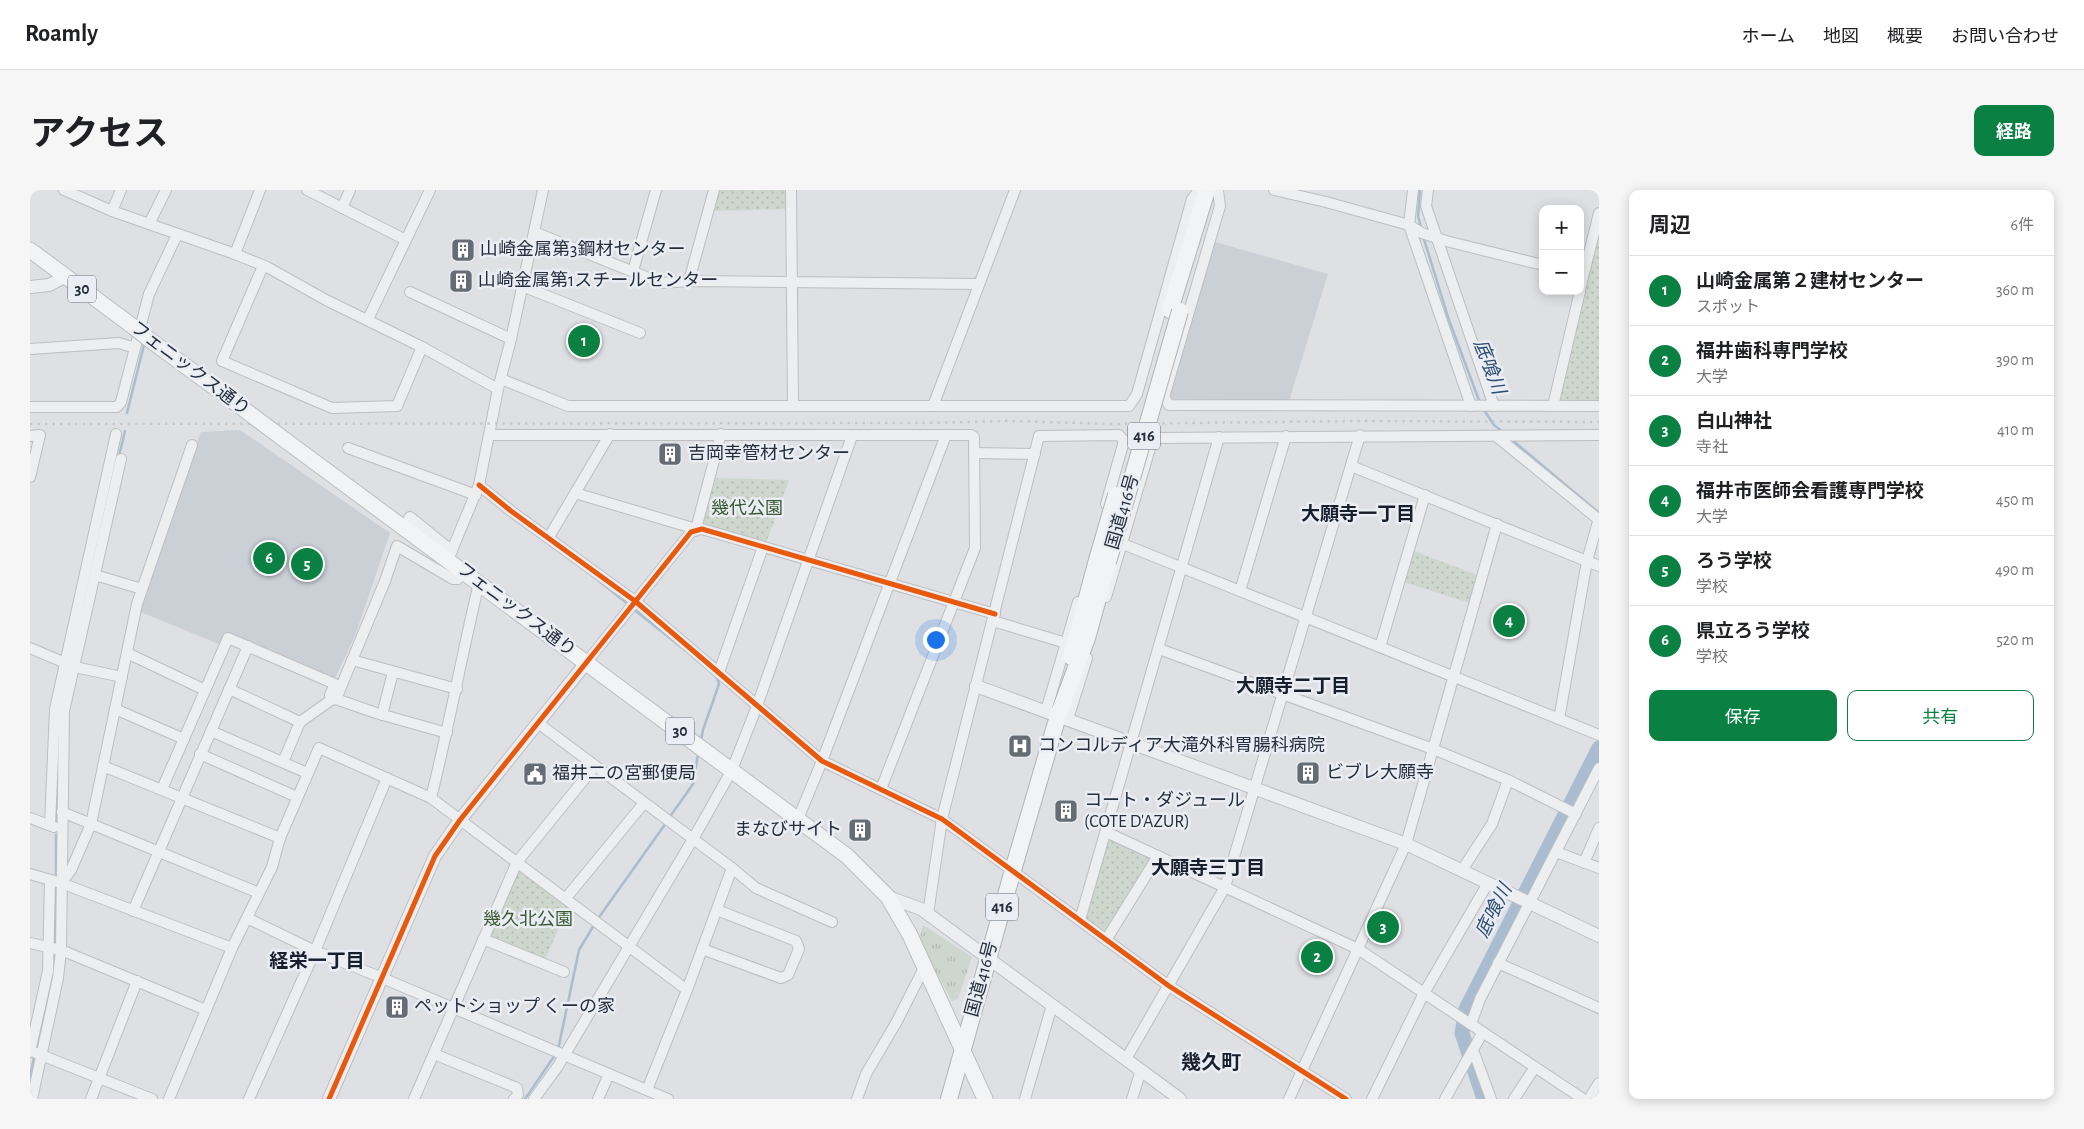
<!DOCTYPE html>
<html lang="ja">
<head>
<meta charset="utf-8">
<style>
	:root { --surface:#fff; --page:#f6f6f6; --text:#202124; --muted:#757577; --line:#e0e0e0; --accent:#0b8043 }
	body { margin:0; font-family:"Alegreya Sans","Noto Sans JP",sans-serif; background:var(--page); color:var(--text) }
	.controls { position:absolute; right:15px; top:15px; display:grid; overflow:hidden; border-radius:10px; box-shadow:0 2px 12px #0003 }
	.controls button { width:45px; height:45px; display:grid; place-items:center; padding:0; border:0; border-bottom:1px solid var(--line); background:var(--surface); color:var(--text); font:25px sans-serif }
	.you { position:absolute; left:905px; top:449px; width:18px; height:18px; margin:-12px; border:4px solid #fff; border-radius:50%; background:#1a73e8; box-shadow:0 0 0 8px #1a73e833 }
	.badge { display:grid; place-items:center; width:32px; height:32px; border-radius:50%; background:var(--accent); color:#fff; font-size:16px; font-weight:700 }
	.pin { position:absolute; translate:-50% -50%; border:2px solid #fff; box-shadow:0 1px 5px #0006 }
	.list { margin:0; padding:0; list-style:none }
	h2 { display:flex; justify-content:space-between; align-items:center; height:65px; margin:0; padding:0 20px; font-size:21px }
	h2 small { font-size:16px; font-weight:400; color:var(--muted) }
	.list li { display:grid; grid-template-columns:32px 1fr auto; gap:15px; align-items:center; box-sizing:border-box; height:70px; padding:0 20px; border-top:1px solid var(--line) }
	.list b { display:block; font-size:19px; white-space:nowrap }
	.list p { margin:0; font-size:16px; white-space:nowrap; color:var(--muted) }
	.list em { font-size:16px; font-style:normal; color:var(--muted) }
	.actions { display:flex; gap:10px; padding:15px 20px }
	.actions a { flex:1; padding:11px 0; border:1px solid var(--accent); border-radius:10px; text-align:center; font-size:18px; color:var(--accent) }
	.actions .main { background:var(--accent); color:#fff }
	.map { position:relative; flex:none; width:1569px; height:909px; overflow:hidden; border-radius:10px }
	header { display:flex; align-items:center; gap:30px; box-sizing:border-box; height:70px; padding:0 25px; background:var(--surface); border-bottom:1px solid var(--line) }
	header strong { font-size:24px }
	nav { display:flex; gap:28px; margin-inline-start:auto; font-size:18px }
	.intro { display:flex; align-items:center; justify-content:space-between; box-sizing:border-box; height:120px; padding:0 30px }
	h1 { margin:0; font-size:35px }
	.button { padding:12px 22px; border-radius:10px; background:var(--accent); color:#fff; font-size:18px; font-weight:700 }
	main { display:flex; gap:30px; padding:0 30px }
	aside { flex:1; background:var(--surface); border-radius:10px; box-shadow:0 2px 12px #0003 }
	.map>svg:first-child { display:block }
	.built { fill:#cbd0d7 }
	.grass { fill:url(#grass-tufts) }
	.park { fill:url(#park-dots) }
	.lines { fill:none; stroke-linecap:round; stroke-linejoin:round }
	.stream { stroke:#aabdd0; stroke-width:2.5 }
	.river { stroke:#aabdd0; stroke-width:15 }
	.minor-casing { stroke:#bcbec1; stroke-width:12 }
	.tertiary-casing { stroke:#bcbec1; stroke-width:14 }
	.primary-casing { stroke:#babdc1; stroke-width:17 }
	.trunk-casing { stroke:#b0b3b8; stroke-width:18 }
	.minor { stroke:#eceef0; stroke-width:10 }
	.tertiary { stroke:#eceef0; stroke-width:12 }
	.primary { stroke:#f2f3f4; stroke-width:15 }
	.trunk { stroke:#f2f3f4; stroke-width:16 }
	.rail { stroke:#c6c8cb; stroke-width:2.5; stroke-dasharray:2.5 5; stroke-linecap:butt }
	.primary-bridge-casing { stroke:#babdc1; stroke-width:17; stroke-linecap:butt }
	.trunk-bridge-casing { stroke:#b0b3b8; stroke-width:18; stroke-linecap:butt }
	.primary-bridge { stroke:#f2f3f4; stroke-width:15 }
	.trunk-bridge { stroke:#f2f3f4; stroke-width:16 }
	.cycleway-casing { stroke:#eaeef4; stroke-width:8 }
	.cycleway { stroke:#e8590c; stroke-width:5 }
	.labels { text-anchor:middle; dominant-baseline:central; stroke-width:5; stroke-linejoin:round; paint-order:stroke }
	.shield { fill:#eaeef4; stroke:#5f6873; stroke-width:1 }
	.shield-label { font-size:16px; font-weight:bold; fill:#242e3c }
	.poi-label { font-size:18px; fill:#242e3c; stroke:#eaeef4; text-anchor:start }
	.street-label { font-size:18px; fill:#242e3c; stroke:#eaeef4 }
	.park-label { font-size:18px; fill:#395931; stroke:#eaeef4 }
	.water-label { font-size:19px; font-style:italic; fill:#2d4d72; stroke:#eaeef4 }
	.neighbourhood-label { font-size:19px; font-weight:bold; fill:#171f2d; stroke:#eaeef4 }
	.quarter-label { font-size:20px; font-weight:bold; fill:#171f2d; stroke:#eaeef4 }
</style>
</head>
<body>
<header>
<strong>Roamly</strong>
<nav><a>ホーム</a><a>地図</a><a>概要</a><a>お問い合わせ</a></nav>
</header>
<div class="intro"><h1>アクセス</h1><a class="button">経路</a></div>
<main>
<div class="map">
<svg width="1569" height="909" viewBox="0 0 1569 909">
	<defs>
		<pattern id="grass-tufts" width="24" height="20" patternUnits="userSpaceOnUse" patternTransform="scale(1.25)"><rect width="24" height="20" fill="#ced7cd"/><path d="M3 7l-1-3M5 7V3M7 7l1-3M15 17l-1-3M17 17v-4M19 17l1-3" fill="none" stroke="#b1b9b1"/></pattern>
		<pattern id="park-dots" width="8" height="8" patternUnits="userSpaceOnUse" patternTransform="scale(1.25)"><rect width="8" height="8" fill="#ced7cd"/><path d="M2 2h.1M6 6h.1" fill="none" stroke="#b1b9b1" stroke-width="1.8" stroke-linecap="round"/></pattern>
	</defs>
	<rect width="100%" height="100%" fill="#dee0e3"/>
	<g class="built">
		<path d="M 1185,52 L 1298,84 L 1259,211 L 1142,209 L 1139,206 Z"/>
		<path d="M 210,240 L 360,343 L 325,446 L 304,490 L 194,444 L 189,454 L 108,421 L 171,242 Z"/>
	</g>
	<path class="grass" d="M 893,735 L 942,767 L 928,809 L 922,811 L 889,752 Z"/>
	<g class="park">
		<path d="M 684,0 L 761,0 L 762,19 L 679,21 Z"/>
		<path d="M 1569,40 L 1569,216 L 1527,216 Z"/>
		<path d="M 681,288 L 759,290 L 735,356 L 669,336 Z"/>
		<path d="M 1379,359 L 1449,386 L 1440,413 L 1370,391 Z"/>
		<path d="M 1081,646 L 1125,667 L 1076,747 L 1052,729 L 1076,649 Z"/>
		<path d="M 488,673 L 540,712 L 514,772 L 455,748 Z"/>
	</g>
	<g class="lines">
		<g class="stream">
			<path d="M 1390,0 L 1388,26 L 1391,38"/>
			<path d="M 1393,46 L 1419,130 L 1450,213"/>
			<path d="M 1454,220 L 1464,235 L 1473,242"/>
			<path d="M 97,223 L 114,155"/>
			<path d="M 1481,249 L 1569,323"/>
			<path d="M 89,266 L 95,241"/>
			<path d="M 569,391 L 598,414"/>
			<path d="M 602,418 L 655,460"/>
			<path d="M 671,551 L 673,540 L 689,494 L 686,485"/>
			<path d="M 639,628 L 663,594 L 668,564"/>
			<path d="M 27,631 L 28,581"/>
			<path d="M 26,684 L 26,645"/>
			<path d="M 567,730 L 636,633"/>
			<path d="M 25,753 L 25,696"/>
			<path d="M 23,779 L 24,763"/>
			<path d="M 7,858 L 17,808"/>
			<path d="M 528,860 L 549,760 L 564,735"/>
			<path d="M 0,887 L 4,867"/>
			<path d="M 495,909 L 525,865"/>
		</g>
		<path class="river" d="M 1454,909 L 1432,843 L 1436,819 L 1569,558"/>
		<g class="minor-casing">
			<g id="minor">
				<path d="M 34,0 L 82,21 L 205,64 L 237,77 L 296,110 L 392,157 L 468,199"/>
				<path d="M 277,0 L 376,50"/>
				<path d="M 761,0 L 763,215"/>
				<path d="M 1188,0 L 1190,16 L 1134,207 L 1139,215 L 1569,216"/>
				<path d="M 1244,0 L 1296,12 L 1379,35 L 1392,43 L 1416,51 L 1513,75"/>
				<path d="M 1383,0 L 1379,35 L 1441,216"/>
				<path d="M 1398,0 L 1396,16 L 1464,216"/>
				<path d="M 312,18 L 320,0"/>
				<path d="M 82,21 L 91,0"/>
				<path d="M 119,34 L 136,0"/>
				<path d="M 504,42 L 631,93 L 659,91 L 949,94"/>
				<path d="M 205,64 L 230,0"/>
				<path d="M 233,76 L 192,171 L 302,218 L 367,216 L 392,157"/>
				<path d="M 603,81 L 626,0"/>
				<path d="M 659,91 L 684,0"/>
				<path d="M 492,96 L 610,143"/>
				<path d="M 1550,99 L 1569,23"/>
				<path d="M 380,102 L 481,149"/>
				<path d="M 338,129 L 400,0"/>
				<path d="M 0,159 L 89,153 L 105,158"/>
				<path d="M 471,189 L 538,216 L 1099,216 L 1107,204 L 1162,9 L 1169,0"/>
				<path d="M 903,216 L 985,0"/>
				<path d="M 1523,216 L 1550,101"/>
				<path d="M 0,217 L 87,217 L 91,212 L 119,104 L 147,45"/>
				<path d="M 460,245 L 941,245 L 944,247 L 945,358 L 851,599"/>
				<path d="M 0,246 L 10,245 L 0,287"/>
				<path d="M 1466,246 L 1568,329"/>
				<path d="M 318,258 L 446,305"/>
				<path d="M 944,263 L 1005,264"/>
				<path d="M 1321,276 L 1569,376"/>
				<path d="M 449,295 L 481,321 L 605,411 L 792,571 L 912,629 L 1139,796 L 1316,909"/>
				<path d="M 545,303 L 666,339 L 691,244"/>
				<path d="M 1076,314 L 1094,251"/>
				<path d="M 378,330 L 380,327 L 422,361"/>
				<path d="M 519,347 L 580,244"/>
				<path d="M 1093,354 L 1569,545"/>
				<path d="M 418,370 L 449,295 L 468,199 L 481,149 L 513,0"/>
				<path d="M 65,385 L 112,399"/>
				<path d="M 1210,401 L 1256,246"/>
				<path d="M 1076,407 L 1123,248 L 1569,245"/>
				<path d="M 963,431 L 1036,453"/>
				<path d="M 1350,457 L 1395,305"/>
				<path d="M 0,458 L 45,477 L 92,487"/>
				<path d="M 1129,459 L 1403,559 L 1478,590 L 1546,624"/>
				<path d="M 97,463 L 175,500"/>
				<path d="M 322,470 L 427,499"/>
				<path d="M 556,473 L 661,342 L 672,339 L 965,424"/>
				<path d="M 689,482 L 733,357"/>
				<path d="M 199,499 L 270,532"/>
				<path d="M 306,509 L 355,391 L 367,356 L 423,389 L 428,389 L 434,381"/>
				<path d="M 85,519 L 154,549"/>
				<path d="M 1016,521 L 1048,412"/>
				<path d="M 352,525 L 363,482"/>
				<path d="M 1038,529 L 1057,468"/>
				<path d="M 1529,529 L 1557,371 L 1569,328"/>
				<path d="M 508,533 L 702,678 L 657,800 L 617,900"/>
				<path d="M 181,541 L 277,583"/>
				<path d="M 170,564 L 267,607"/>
				<path d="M 253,572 L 270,532 L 301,510 L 306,509 L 346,523 L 417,543"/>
				<path d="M 73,576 L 250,648"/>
				<path d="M 132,599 L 198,448 L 305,494 L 300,505 L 301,510"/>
				<path d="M 401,608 C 419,536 432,464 449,393"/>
				<path d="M 32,622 L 229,703"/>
				<path d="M 0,628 L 24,637"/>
				<path d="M 768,629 L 792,571 L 916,245"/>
				<path d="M 20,635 L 25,519 L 86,244"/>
				<path d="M 1076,642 L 1328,759 L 1553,909"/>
				<path d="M 1526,662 L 1569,678"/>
				<path d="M 1554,673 L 1569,638"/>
				<path d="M 702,678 L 726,698 L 802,732"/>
				<path d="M 1432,680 L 1462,634 L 1478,590"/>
				<path d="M 0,684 L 31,693 L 202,758"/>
				<path d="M 31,693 L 41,680 L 61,634 L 107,414 L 162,255"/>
				<path d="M 536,708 L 614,613"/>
				<path d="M 103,721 L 218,456"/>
				<path d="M 898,724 L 912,629 L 1009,246 L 1089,245 L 1094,251 L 1116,252"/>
				<path d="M 217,728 L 285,761 L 350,787 L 638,909"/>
				<path d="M 1050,730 L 1189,247"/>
				<path d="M 453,749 L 534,782"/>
				<path d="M 1076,750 L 1128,666"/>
				<path d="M 0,753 L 31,760 L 176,820"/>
				<path d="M 672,759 L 751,788 L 758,785 L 769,759 L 766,751 L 687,720"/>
				<path d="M 1468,773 L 1569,818"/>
				<path d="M 1441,834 L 1450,809 L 1569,578"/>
				<path d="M 1443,860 L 1461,909"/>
				<path d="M 0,862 L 18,781 L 20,690"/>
				<path d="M 6,863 L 122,909"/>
				<path d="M 404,864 L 487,898 L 488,905 L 484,909"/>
				<path d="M 1096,869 L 1195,697 L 1330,245"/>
				<path d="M 2,909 L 28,788 L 31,760 L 34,521 L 91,269"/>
				<path d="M 61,909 L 107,791"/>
				<path d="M 139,909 L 202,758 L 242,677 L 250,648 L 289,558 L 401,608 L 657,800"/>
				<path d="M 219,909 L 285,761 L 357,588"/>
				<path d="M 384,909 L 487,672 L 565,576"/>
				<path d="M 504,909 L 528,876 L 663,649 L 702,580 L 727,516 L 822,246"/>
				<path d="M 568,909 L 579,884"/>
				<path d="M 827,909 L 836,884 L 866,833 L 895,776"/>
				<path d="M 995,909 L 1022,815"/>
				<path d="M 1102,909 L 1111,880"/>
				<path d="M 1259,909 L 1376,654 L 1467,334"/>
				<path d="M 1342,909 L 1394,803 L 1458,693"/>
				<path d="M 1415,909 L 1453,842"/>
				<path d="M 1484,909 L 1505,877"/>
				<path d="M 1559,909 L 1569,893"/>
			</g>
		</g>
		<g class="tertiary-casing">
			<g id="tertiary">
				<path d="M 0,97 L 19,95 L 35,87"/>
				<path d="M 946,496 L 1376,654 L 1569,746"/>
				<path d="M 858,707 L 891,719 L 898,724 L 1150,909"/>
				<path d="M 299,909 L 405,666 L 430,630 L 556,473"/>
			</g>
		</g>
		<g class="primary-casing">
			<g id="primary">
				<path d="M 0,60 L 105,138"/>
				<path d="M 120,150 L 203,211"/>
				<path d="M 255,250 L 817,666 L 858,707 L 880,745 L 955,909"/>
			</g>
		</g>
		<g class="trunk-casing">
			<g id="trunk">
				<path d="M 1140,120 L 1177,0"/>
				<path d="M 1041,467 L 1067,370"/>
				<path d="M 919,909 L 983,680 L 1028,526 L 1057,448 L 1078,372"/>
			</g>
		</g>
		<use href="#minor" class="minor"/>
		<use href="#tertiary" class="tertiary"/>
		<use href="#primary" class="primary"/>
		<use href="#trunk" class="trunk"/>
		<path class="rail" d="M 0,234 L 894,233 L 978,231 L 1084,234 L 1325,231 L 1569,232"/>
		<g class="primary-bridge-casing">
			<g id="primary-bridge">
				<path d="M 105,138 L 120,150"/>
				<path d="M 203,211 L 255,250"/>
			</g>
		</g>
		<g class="trunk-bridge-casing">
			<g id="trunk-bridge">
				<path d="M 1067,370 L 1086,305"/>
				<path d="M 1078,372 L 1150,121"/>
			</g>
		</g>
		<use href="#primary-bridge" class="primary-bridge"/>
		<use href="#trunk-bridge" class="trunk-bridge"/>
		<g class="cycleway-casing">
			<g id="cycleway">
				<path d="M 449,295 L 481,321 L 605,411 L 792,571 L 912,629 L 1139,796 L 1316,909"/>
				<path d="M 299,909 L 405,666 L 430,630 L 661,342 L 672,339 L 965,424"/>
			</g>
		</g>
		<use href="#cycleway" class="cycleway"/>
	</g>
	<defs>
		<g id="building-square" transform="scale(1.25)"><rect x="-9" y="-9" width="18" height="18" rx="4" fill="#656c76" stroke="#eaeef4"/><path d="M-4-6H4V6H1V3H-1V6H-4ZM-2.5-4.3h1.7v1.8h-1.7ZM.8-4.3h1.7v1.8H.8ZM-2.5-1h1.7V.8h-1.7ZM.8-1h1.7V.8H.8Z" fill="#fff"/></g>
		<g id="hospital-square" transform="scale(1.25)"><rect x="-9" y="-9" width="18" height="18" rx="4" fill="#656c76" stroke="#eaeef4"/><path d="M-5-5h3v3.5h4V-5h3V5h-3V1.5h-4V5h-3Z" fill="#fff"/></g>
		<g id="civic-square" transform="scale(1.25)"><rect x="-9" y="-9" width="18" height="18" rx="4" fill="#656c76" stroke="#eaeef4"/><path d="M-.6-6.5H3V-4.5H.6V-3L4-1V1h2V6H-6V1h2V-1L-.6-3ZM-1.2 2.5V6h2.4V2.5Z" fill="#fff"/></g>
	</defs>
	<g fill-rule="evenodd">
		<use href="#building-square" x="433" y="60"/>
		<use href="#building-square" x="431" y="91"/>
		<use href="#building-square" x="640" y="264"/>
		<use href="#hospital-square" x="990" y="556"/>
		<use href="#building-square" x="1278" y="583"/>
		<use href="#civic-square" x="505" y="584"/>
		<use href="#building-square" x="1036" y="621"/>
		<use href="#building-square" x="830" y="640"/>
		<use href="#building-square" x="367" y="817"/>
	</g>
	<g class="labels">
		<g class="shield">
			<rect x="38" y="85.5" width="28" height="27" rx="4"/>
			<rect x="1098" y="232.5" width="32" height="27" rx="4"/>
			<rect x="636" y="527.5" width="28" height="27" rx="4"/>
			<rect x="956" y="703.5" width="32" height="27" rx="4"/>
		</g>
		<g class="shield-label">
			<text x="52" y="99">30</text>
			<text x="1114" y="246">416</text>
			<text x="650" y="541">30</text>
			<text x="972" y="717">416</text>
		</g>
		<g class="poi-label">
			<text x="450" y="60">山崎金属第3鋼材センター</text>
			<text x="448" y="91">山崎金属第1スチールセンター</text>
			<text x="658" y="264">吉岡幸管材センター</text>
			<text x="1008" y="556">コンコルディア大滝外科胃腸科病院</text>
			<text x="1296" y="583">ビブレ大願寺</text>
			<text x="522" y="584">福井二の宮郵便局</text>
			<text x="1054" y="611">コート・ダジュール<tspan x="1054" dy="21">(COTE D'AZUR)</tspan></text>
			<text x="812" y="640" text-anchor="end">まなびサイト</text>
			<text x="384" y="817">ペットショップ くーの家</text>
		</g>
		<g class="street-label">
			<text transform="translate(160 179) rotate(37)">フェニックス通り</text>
			<text transform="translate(1093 322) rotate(-74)">国道416号</text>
			<text transform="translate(486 420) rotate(37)">フェニックス通り</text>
			<text transform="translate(952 789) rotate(-75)">国道416号</text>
		</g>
		<g class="park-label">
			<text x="717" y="319">幾代公園</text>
			<text x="498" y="730">幾久北公園</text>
		</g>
		<g class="water-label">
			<text transform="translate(1459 177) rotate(69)">底喰川</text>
			<text transform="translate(1464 721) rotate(-63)">底喰川</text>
		</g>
		<g class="neighbourhood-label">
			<text x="1328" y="324">大願寺一丁目</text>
			<text x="1263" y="496">大願寺二丁目</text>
			<text x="1178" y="678">大願寺三丁目</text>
			<text x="287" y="771">経栄一丁目</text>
		</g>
		<g class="quarter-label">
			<text x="1181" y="873">幾久町</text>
		</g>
	</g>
</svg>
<div class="controls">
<button>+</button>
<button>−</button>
</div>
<div class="you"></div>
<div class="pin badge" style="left:554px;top:151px">1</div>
<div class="pin badge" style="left:1287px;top:767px">2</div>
<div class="pin badge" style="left:1353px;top:737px">3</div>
<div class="pin badge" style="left:1479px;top:431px">4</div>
<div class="pin badge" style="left:277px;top:374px">5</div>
<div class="pin badge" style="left:239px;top:368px">6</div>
</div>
<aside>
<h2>周辺<small>6件</small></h2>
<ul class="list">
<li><span class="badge">1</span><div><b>山崎金属第２建材センター</b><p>スポット</p></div><em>360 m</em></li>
<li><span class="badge">2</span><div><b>福井歯科専門学校</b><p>大学</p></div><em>390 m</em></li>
<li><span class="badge">3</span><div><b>白山神社</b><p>寺社</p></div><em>410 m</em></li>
<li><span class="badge">4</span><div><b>福井市医師会看護専門学校</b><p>大学</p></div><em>450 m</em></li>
<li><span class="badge">5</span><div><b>ろう学校</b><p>学校</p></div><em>490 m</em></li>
<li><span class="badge">6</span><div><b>県立ろう学校</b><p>学校</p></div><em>520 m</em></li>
</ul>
<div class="actions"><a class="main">保存</a><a>共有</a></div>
</aside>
</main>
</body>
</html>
